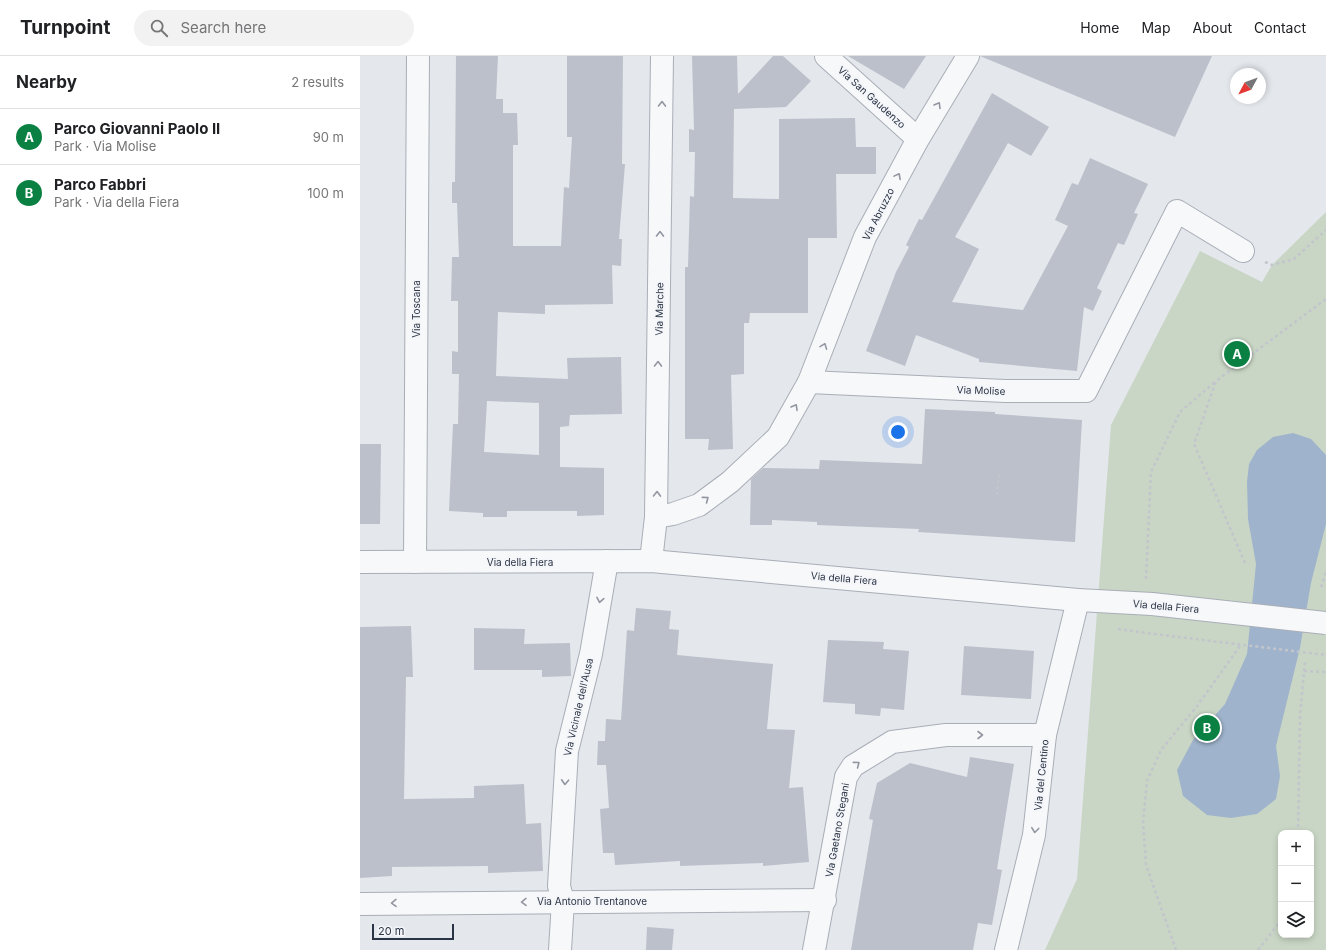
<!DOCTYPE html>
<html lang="en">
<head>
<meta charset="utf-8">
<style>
	:root { --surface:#fff; --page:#f2f2f2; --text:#202124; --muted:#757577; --line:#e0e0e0; --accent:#0b8043 }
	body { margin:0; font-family:Inter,sans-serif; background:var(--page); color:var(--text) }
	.controls { position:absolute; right:12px; bottom:12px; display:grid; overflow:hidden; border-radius:8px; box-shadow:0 2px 6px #0003 }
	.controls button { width:36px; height:36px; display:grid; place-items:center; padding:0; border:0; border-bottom:1px solid var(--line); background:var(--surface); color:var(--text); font:20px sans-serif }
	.compass { position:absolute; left:870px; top:12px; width:36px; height:36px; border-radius:50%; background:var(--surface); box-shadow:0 2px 6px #0003; rotate:229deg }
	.scale { position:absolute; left:12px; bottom:10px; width:82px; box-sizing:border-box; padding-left:4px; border:2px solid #2b3445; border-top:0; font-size:11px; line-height:14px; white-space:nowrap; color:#2b3445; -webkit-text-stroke:3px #f4f6f9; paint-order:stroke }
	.you { position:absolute; left:538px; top:376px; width:14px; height:14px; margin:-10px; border:3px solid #fff; border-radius:50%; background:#1a73e8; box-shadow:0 0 0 6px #1a73e833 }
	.badge { display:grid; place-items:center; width:26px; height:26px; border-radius:50%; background:var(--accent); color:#fff; font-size:13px; font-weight:700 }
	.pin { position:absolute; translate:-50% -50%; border:2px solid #fff; box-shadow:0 1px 4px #0006 }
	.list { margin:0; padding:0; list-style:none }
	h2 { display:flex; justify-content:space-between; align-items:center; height:52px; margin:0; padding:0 16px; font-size:17px }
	h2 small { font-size:13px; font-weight:400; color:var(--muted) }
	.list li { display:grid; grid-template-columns:26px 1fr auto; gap:12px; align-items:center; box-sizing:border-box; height:56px; padding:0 16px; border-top:1px solid var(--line) }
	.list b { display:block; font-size:15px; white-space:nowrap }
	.list p { margin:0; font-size:13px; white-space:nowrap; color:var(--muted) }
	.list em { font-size:13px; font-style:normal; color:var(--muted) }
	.icon { flex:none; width:22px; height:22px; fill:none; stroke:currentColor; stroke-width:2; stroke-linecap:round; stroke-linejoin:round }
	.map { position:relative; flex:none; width:966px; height:894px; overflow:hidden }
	header { display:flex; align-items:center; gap:24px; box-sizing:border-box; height:56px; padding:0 20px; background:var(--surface); border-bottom:1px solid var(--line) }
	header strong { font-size:19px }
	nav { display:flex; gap:22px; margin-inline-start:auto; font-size:14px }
	.search { width:280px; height:36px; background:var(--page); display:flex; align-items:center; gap:10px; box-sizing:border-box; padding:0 14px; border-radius:22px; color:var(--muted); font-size:15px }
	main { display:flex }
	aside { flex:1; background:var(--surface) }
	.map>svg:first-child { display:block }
	.green { fill:#c9d6c5; fill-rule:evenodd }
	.water { fill:#9fb4cc }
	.building { fill:#bbc0ca; fill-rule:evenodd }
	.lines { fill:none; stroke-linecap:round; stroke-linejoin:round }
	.minor-casing { stroke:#a9aeb7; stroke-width:24 }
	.tertiary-casing { stroke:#a9aeb7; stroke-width:24 }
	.path { stroke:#c2c5cb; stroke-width:2.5; stroke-dasharray:3 3; stroke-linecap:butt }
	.minor { stroke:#f7f8fa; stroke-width:22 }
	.tertiary { stroke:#f7f8fa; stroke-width:22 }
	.tertiary-bridge-casing { stroke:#a9aeb7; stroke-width:24; stroke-linecap:butt }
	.path-bridge { stroke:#c2c5cb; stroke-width:2.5; stroke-dasharray:3 3; stroke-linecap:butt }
	.tertiary-bridge { stroke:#f7f8fa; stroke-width:22 }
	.oneway { stroke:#9196a0 }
	.labels { text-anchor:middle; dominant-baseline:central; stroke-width:4; stroke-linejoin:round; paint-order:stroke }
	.street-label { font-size:10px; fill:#2b3445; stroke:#f4f6f9 }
</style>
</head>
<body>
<header>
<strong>Turnpoint</strong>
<div class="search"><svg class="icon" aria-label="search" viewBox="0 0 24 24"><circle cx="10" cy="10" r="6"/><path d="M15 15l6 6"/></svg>Search here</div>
<nav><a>Home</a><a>Map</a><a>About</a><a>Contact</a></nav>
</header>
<main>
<aside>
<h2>Nearby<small>2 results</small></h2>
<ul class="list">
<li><span class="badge">A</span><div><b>Parco Giovanni Paolo II</b><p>Park · Via Molise</p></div><em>90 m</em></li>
<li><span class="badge">B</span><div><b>Parco Fabbri</b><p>Park · Via della Fiera</p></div><em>100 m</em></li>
</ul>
</aside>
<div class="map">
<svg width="966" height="894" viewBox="0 0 966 894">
	<rect width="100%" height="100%" fill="#e4e7ec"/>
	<path class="green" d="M 966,156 L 966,894 L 685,894 L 717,823 L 751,369 L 840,195 L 902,226 L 912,209 ZM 921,777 L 951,777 L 951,879 L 921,879 Z"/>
	<path class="water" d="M 933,377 L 951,383 L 966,399 L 966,468 L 951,527 L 940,592 L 916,690 L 920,720 L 916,743 L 897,758 L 871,762 L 847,759 L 823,740 L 817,714 L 833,684 L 865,648 L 887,598 L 896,508 L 888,463 L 887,426 L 889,408 L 897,394 L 913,381 Z"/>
	<g class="building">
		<path d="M 96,0 L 138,0 L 136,43 L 143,43 L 143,57 L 157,57 L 158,89 L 153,89 L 153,190 L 201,190 L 204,131 L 209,132 L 212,81 L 207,81 L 207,0 L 263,0 L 262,108 L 265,108 L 259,183 L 262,183 L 261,210 L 252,209 L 253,248 L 185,249 L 185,258 L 138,256 L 136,320 L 208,323 L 207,302 L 261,301 L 262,358 L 210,359 L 209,370 L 200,371 L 200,411 L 244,412 L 244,459 L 217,460 L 217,455 L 147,455 L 147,461 L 123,461 L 123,457 L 89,455 L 93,368 L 98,368 L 99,318 L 92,318 L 92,295 L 98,296 L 98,245 L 91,245 L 92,201 L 99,201 L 97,147 L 92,147 L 92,126 L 95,126 ZM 127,345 L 179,347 L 179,399 L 124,396 Z"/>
		<path d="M 332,0 L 377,0 L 378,38 L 413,0 L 423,0 L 451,25 L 426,51 L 374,53 L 373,142 L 419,143 L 419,63 L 495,62 L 496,91 L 516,91 L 516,118 L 476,118 L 477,182 L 448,182 L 448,257 L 390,257 L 389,267 L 384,267 L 384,318 L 371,319 L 373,393 L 348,394 L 349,383 L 325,383 L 325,211 L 328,211 L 330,140 L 334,141 L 335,96 L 329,96 L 329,73 L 334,74 Z"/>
		<path d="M 488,0 L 566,0 L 544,33 Z"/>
		<path d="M 620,0 L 852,0 L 815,81 Z"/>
		<path d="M 632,37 L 689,71 L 671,100 L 648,87 L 595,181 L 619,193 L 592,246 L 663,254 L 708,170 L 695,164 L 712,127 L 718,129 L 730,102 L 788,128 L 774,157 L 778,158 L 764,189 L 758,187 L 737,232 L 742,235 L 733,255 L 724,251 L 717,315 L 619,306 L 619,303 L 556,279 L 545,310 L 506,295 L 536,216 L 549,191 L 546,189 L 559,163 L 562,164 Z"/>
		<path d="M 565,353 L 635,356 L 635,358 L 722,364 L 715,486 L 558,476 L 559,473 L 457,469 L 457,466 L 412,464 L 412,469 L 390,469 L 391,423 L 403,412 L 459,413 L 460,404 L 562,408 Z"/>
		<path d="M 0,388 L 21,388 L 20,468 L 0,468 Z"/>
		<path d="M 276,552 L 311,555 L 309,573 L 319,574 L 317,599 L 413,608 L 407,673 L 435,674 L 429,732 L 443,731 L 449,806 L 403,810 L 403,807 L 320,810 L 320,805 L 255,809 L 254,797 L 243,797 L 240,753 L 249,752 L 246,709 L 237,709 L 238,685 L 245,685 L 246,663 L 261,664 L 267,574 L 274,575 Z"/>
		<path d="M 51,570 L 53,621 L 46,621 L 44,743 L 114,742 L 114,730 L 164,728 L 166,768 L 181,767 L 183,815 L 128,817 L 128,810 L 32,811 L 32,820 L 0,822 L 0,571 Z"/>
		<path d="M 114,572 L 165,573 L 164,588 L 210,587 L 211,620 L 182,621 L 182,614 L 114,614 Z"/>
		<path d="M 468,584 L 524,586 L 523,593 L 549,595 L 544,654 L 521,652 L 520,660 L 495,658 L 495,648 L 463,646 Z"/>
		<path d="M 604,590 L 674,595 L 671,643 L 601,639 Z"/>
		<path d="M 610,701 L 654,708 L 637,813 L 642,814 L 632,869 L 618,867 L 613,894 L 491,894 L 513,764 L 509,763 L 517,727 L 550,707 L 607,721 Z"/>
		<path d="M 287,871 L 314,873 L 312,894 L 286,894 Z"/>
	</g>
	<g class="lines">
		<g class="minor-casing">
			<g id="minor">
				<path d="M 466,0 L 558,83"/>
				<path d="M 449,326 L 645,335 L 726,335 L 817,155 L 883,195"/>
				<path d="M 296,461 L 313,458 L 339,449 L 370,426 L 418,381 L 449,326 L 505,181 L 558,83 L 608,0"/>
				<path d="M 291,505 L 296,461 L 302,0"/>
				<path d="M 55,506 L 58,0"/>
				<path d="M 0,848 L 465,844"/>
				<path d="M 200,894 L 203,845 L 199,830 L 207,695 L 231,598 L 247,505"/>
				<path d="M 454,894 L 486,721 L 493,710 L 532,686 L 586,679 L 685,679"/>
				<path d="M 646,894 L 674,779 L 685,679 L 718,544"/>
			</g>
		</g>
		<g class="tertiary-casing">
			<path id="tertiary" d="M 0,506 L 291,505 L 718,544 L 792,548"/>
		</g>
		<g class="path">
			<path d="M 905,206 L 912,209 L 934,203 L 966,174"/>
			<path d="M 637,439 L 639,416"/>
			<path d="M 885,507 L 834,388 L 856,325 L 966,243"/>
			<path d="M 786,523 L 791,416 L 820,356 L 855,326"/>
			<path d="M 961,531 L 966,517"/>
			<path d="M 758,573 L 794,578"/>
			<path d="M 944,615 L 966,616"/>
			<path d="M 938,777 L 940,660 L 945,605"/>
			<path d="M 816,894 L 786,809 L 783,766 L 787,725 L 801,694 L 837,650 L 880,590"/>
			<path d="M 898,894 L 919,867 L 921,860"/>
		</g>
		<use href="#minor" class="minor"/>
		<use href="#tertiary" class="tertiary"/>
		<g class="tertiary-bridge-casing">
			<path id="tertiary-bridge" d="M 792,548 L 966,567"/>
		</g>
		<path class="path-bridge" d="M 794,578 L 966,599"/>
		<use href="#tertiary-bridge" class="tertiary-bridge"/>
	</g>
	<defs><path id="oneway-chevron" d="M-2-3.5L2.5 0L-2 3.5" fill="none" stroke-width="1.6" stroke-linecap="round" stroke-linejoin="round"/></defs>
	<g class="oneway">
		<use href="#oneway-chevron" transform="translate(302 48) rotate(-89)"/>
		<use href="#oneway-chevron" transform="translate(578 49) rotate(-59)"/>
		<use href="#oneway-chevron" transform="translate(538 120) rotate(-62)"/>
		<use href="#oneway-chevron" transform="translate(300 178) rotate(-89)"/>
		<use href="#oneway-chevron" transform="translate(464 290) rotate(-69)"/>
		<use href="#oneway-chevron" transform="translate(298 308) rotate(-89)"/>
		<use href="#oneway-chevron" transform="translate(435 351) rotate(-60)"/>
		<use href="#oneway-chevron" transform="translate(297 438) rotate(-89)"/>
		<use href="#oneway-chevron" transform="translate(346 443) rotate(-37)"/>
		<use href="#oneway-chevron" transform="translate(240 544) rotate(100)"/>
		<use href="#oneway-chevron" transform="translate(620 679)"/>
		<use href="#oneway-chevron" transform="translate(497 708) rotate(-37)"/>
		<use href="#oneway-chevron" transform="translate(205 726) rotate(93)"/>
		<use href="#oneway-chevron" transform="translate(675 774) rotate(97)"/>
		<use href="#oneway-chevron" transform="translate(164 846) rotate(179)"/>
		<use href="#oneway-chevron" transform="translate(34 847) rotate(179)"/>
	</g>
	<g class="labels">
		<g class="street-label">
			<text transform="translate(512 41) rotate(42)">Via San Gaudenzo</text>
			<text transform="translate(518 158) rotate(-63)">Via Abruzzo</text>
			<text transform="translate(56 253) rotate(-90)">Via Toscana</text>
			<text transform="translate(299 253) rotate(-89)">Via Marche</text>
			<text transform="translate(621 334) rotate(2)">Via Molise</text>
			<text x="160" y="506">Via della Fiera</text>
			<text transform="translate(484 522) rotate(5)">Via della Fiera</text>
			<text transform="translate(806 550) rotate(5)">Via della Fiera</text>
			<text transform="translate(218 651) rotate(-77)">Via Vicinale dell'Ausa</text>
			<text transform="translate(681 719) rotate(-84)">Via del Centino</text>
			<text transform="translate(477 774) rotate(-80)">Via Gaetano Stegani</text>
			<text x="232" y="845">Via Antonio Trentanove</text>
		</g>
	</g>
</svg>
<div class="controls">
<button>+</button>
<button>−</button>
<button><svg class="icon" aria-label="layers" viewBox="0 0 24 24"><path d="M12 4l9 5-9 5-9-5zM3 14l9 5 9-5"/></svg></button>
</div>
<svg class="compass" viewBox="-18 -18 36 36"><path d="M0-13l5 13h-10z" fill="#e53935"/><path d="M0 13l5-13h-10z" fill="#757577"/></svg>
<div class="scale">20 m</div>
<div class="you"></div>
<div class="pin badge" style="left:877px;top:298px">A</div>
<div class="pin badge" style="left:847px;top:672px">B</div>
</div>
</main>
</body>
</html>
